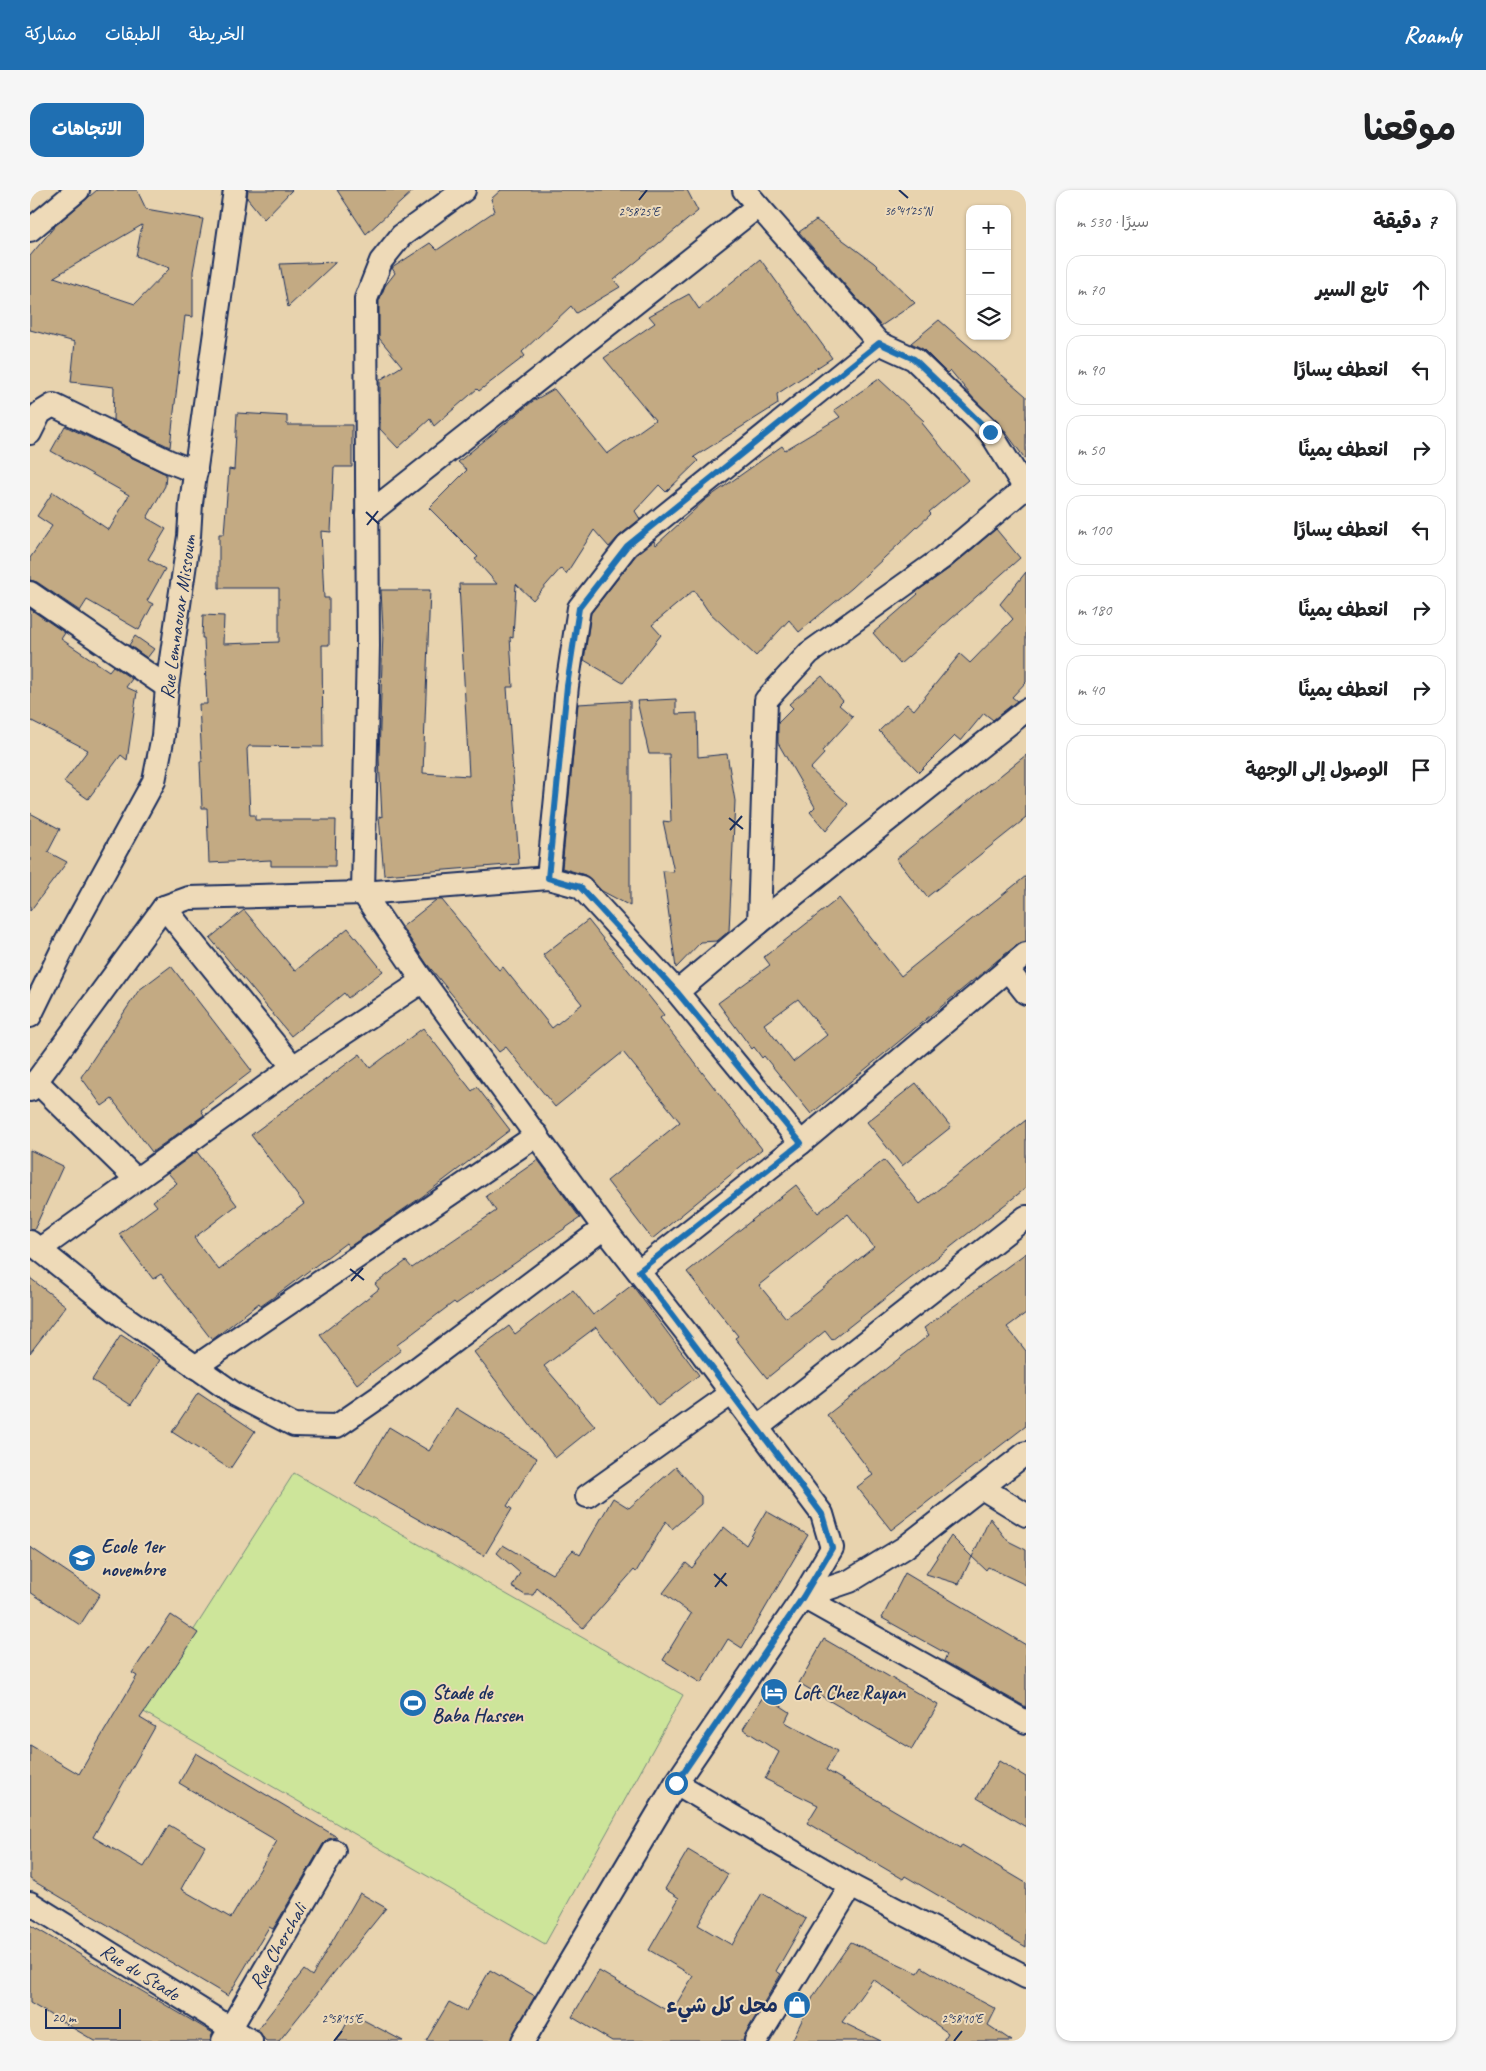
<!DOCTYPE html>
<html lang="ar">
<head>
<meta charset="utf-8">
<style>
	:root { --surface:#fff; --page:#f6f6f6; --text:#202124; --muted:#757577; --line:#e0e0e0; --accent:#1f6fb2 }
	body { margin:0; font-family:Caveat,"Playpen Sans Arabic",sans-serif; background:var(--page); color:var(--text); direction:rtl }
	.controls { position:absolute; right:15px; top:15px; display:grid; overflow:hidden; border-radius:10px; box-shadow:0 1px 4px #0004 }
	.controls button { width:45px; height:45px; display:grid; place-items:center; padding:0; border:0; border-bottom:1px solid var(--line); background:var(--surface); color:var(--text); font:25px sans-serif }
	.scale { position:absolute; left:15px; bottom:12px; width:76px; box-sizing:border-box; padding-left:5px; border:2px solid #1b2f5e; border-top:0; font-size:14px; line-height:18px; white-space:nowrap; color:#1b2f5e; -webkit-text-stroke:4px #eedab8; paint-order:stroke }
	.stop { position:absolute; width:15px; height:15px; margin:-11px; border:4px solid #1f6fb2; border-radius:50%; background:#fff }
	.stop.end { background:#1f6fb2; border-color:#fff; box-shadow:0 1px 5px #0008 }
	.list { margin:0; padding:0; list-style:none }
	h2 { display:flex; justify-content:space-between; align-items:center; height:65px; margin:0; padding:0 20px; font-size:21px }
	h2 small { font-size:16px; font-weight:400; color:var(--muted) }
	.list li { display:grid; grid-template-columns:32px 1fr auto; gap:15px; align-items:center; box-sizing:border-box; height:70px; margin:0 10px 10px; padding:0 10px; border:1px solid var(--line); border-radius:15px }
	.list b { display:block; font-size:19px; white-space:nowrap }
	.list em { font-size:16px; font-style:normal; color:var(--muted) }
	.icon { flex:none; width:28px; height:28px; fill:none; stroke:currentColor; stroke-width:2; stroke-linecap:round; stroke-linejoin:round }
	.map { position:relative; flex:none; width:996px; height:1851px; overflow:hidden; direction:ltr; border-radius:15px }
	header { display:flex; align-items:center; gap:30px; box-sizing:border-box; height:70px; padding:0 25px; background:var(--accent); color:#fff }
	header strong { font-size:24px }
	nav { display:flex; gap:28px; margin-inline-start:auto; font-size:18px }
	.intro { display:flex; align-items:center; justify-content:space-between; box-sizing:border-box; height:120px; padding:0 30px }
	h1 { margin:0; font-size:35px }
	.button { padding:12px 22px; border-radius:15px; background:var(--accent); color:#fff; font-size:18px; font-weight:700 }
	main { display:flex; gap:30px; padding:0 30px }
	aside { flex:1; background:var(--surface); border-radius:15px; box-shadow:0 1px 4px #0004 }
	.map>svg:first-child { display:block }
	.grass { fill:#cde59a; stroke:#748a7c }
	.building { fill:#c3aa83; stroke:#1b2f5e; fill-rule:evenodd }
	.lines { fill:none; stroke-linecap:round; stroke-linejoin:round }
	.minor-casing { stroke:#1b2f5e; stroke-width:26 }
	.minor { stroke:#eedab8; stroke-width:22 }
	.route { stroke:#1f6fb2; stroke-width:6 }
	.ticks { fill:none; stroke:#1b2f5e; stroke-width:2 }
	.labels { text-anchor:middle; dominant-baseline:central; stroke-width:4; stroke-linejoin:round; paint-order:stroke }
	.street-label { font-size:20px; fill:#1b2f5e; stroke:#eedab8 }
	.poi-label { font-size:20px; font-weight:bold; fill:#1b2f5e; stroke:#eedab8; text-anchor:start }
	.ticks-label { font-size:12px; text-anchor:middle; fill:#1b2f5e; stroke:#eedab8; stroke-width:4; stroke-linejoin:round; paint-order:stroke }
</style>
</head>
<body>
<header>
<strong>Roamly</strong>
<nav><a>الخريطة</a><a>الطبقات</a><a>مشاركة</a></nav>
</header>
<div class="intro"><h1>موقعنا</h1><a class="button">الاتجاهات</a></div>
<main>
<aside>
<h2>7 دقيقة<small>سيرًا · 530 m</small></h2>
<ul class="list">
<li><svg class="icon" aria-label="ahead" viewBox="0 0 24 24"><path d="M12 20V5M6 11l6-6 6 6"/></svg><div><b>تابع السير</b></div><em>70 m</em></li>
<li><svg class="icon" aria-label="left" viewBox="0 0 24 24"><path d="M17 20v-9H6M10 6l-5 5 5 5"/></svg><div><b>انعطف يسارًا</b></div><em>90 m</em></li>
<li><svg class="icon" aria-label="right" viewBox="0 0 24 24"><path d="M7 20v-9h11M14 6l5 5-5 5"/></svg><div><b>انعطف يمينًا</b></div><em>50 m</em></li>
<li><svg class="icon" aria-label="left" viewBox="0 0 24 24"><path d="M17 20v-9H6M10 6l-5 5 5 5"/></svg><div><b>انعطف يسارًا</b></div><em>100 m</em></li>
<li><svg class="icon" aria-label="right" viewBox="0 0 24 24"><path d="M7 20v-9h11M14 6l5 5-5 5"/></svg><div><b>انعطف يمينًا</b></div><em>180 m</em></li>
<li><svg class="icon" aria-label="right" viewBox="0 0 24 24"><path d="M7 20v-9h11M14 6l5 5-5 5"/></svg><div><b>انعطف يمينًا</b></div><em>40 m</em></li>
<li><svg class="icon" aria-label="arrive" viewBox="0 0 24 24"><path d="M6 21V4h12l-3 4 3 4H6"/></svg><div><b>الوصول إلى الوجهة</b></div></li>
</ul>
</aside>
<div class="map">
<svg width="996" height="1851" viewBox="0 0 996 1851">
	<rect width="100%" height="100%" fill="#e8d3ae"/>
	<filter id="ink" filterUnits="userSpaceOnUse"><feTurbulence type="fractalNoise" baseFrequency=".02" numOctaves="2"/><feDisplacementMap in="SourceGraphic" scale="10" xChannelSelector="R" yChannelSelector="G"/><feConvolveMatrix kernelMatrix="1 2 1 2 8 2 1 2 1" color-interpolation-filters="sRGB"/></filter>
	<g filter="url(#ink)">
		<path class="grass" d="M 264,1283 L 653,1505 L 515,1754 L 112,1521 Z"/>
		<g class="building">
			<path d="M 67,0 L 107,0 L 116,19 L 173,29 L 163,81 L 163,127 L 155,126 L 140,257 L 83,230 L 84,197 L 41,192 L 45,152 L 0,140 L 0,66 L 25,36 ZM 112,35 L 106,66 L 140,78 L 105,114 L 24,87 Z"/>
			<path d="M 218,0 L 262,0 L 234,29 L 217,8 Z"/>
			<path d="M 307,0 L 384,0 L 336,44 Z"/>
			<path d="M 471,0 L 657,0 L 668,21 L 584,90 L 590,97 L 546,123 L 541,116 L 492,162 L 495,166 L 449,201 L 447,199 L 404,236 L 400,229 L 368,258 L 350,239 L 350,190 L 372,176 L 349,148 L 349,111 L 355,96 L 365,83 L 362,78 L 400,53 L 407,60 L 465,21 L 461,9 Z"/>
			<path d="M 786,30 L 844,73 L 885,113 L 851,136 L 769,42 Z"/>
			<path d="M 730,69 L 802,168 L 747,204 L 748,214 L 664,267 L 668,271 L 636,302 L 629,295 L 605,321 L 610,329 L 589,346 L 579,357 L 564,340 L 536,384 L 531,378 L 503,410 L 486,394 L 483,448 L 480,447 L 483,497 L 477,497 L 489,674 L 354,685 L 349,626 L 352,627 L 349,568 L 353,440 L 351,400 L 400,400 L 393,583 L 439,586 L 429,394 L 467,394 L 445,369 L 448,367 L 399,318 L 437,280 L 428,272 L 503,211 L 524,199 L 577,264 L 625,230 L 574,168 L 625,133 L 619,126 L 659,104 L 669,119 Z"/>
			<path d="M 306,72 L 258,117 L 250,74 Z"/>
			<path d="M 909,130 L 996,206 L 996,270 L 969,233 L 944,209 L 920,180 L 917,183 L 893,159 L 881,153 Z"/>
			<path d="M 849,189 L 894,231 L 892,233 L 938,290 L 899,322 L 901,324 L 822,398 L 769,442 L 759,430 L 726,466 L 678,421 L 664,400 L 622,435 L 631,445 L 593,493 L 554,470 L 561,423 L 606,365 L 624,351 L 626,355 L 675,310 L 752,256 L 755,260 L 810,227 L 804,220 Z"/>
			<path d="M 207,223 L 257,226 L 257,235 L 322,235 L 322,277 L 304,277 L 301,342 L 291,341 L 294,408 L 299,408 L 299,455 L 292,455 L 293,557 L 219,556 L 217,559 L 220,625 L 225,625 L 225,630 L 306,630 L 305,676 L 241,676 L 241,670 L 179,673 L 177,618 L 172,618 L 170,572 L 172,572 L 169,514 L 177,514 L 174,448 L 172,448 L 173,425 L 194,426 L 193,454 L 249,452 L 249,398 L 189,398 L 189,344 L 194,344 L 199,279 L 204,280 Z"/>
			<path d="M 35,236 L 136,284 L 135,296 L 117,328 L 136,339 L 118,369 L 135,379 L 117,411 L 123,414 L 109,440 L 57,410 L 50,421 L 7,392 L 0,390 L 0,368 L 22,336 L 7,326 L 23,302 L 79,340 L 99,305 L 21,261 Z"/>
			<path d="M 966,339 L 990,368 L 870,474 L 843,443 L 888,404 L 886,402 L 920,378 Z"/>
			<path d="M 996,382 L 996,492 L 982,507 L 987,511 L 963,530 L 954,523 L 931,551 L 925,546 L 889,582 L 849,541 L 877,514 L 884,520 L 930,464 L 940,473 L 983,429 L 970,414 Z"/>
			<path d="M 0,419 L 35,443 L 31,449 L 79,481 L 83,476 L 102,489 L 96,497 L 107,502 L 97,570 L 91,565 L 58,609 L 34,592 L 58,560 L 0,530 Z"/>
			<path d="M 105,446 L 124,459 L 117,468 L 99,455 Z"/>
			<path d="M 792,486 L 813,511 L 809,515 L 823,527 L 792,561 L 794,564 L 780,579 L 818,614 L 796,641 L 780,622 L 785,617 L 748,553 L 748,533 L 763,518 L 759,514 Z"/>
			<path d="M 646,509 L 646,524 L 667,523 L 668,567 L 697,564 L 705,611 L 699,741 L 687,751 L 671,752 L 646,778 L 633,681 L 644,682 L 633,631 L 641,632 L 639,564 L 619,564 L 607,511 Z"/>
			<path d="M 600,511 L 600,716 L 572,701 L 555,685 L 532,678 L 548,514 Z"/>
			<path d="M 996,565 L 996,628 L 897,707 L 866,669 Z"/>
			<path d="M 0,623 L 30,639 L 18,662 L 37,672 L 0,721 Z"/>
			<path d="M 996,686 L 996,751 L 988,754 L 969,769 L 781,924 L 734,866 L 732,868 L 724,857 L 722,859 L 688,813 L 740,775 L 734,767 L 809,708 L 871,786 ZM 768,809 L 797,845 L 763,872 L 734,834 Z"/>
			<path d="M 406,710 L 412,710 L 469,780 L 473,777 L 522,838 L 552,814 L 513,765 L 558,730 L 634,825 L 630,828 L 732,959 L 622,1049 L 577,991 L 650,932 L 593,862 L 525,917 L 476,857 L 469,862 L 397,774 L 372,737 Z"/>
			<path d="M 214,720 L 265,781 L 318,738 L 353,781 L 318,808 L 314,803 L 261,846 L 180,748 Z"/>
			<path d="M 141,776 L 222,881 L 171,920 L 174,925 L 122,962 L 82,909 L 72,916 L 51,887 L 109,800 Z"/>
			<path d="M 393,838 L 442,901 L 447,897 L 480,940 L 393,1006 L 319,1057 L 316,1053 L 241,1109 L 231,1116 L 229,1113 L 182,1150 L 131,1084 L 123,1089 L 89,1044 L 127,1016 L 123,1011 L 147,993 L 138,983 L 167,962 L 207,1015 L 164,1048 L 189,1080 L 274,1014 L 221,945 L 330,864 L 340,878 Z"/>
			<path d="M 886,893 L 921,937 L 872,976 L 837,932 Z"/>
			<path d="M 996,930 L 996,998 L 802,1150 L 795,1141 L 737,1188 L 705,1148 L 708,1146 L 657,1082 L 766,995 L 788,1023 L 854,970 L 890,1014 ZM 818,1024 L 844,1057 L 756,1128 L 729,1095 Z"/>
			<path d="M 0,960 L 33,976 L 4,1040 L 0,1039 Z"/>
			<path d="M 508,970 L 550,1028 L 426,1114 L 424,1112 L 367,1155 L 371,1160 L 327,1194 L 290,1145 L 349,1099 L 345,1094 L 376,1071 L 382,1078 L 466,1021 L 456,1006 Z"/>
			<path d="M 996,1063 L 996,1123 L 977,1137 L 996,1161 L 996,1236 L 861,1340 L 827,1297 L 843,1285 L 797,1225 L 899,1145 L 894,1138 Z"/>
			<path d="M 0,1088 L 36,1116 L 0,1163 Z"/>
			<path d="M 602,1095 L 669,1185 L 628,1216 L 566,1137 L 514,1176 L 565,1236 L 525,1268 L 444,1162 L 479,1136 L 485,1144 L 543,1100 L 563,1125 Z"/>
			<path d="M 91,1145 L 130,1170 L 101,1215 L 62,1190 Z"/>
			<path d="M 168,1203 L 225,1241 L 200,1279 L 142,1242 Z"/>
			<path d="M 426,1218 L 507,1268 L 477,1316 L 482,1319 L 454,1366 L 325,1294 L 359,1237 L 399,1261 Z"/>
			<path d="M 646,1277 L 671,1306 L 671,1314 L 642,1339 L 636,1331 L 606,1382 L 604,1380 L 553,1438 L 507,1398 L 503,1405 L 495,1405 L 482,1397 L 490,1383 L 467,1363 L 473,1355 L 522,1384 L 543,1360 L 550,1365 L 583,1308 L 599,1318 Z"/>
			<path d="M 736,1321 L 778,1345 L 712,1458 L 698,1449 L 671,1493 L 633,1470 L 661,1424 L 633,1403 L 656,1373 L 662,1378 L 694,1337 L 716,1355 Z"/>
			<path d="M 960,1328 L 978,1351 L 996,1360 L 996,1395 L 958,1377 L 956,1380 L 942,1367 Z"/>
			<path d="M 921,1346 L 942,1367 L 929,1394 L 896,1384 Z"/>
			<path d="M 0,1357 L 70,1404 L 50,1435 L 0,1402 Z"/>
			<path d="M 875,1383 L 996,1455 L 996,1517 L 914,1471 L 917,1464 L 852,1428 Z"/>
			<path d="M 141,1425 L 168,1443 L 110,1528 L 125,1537 L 63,1647 L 114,1677 L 139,1635 L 175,1656 L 151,1699 L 201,1728 L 247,1651 L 149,1593 L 166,1563 L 307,1647 L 298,1649 L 293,1654 L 243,1739 L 239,1737 L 198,1806 L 0,1689 L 0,1555 L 49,1584 L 107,1486 L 102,1483 Z"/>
			<path d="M 794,1449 L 908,1515 L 882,1559 L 769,1493 Z"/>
			<path d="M 734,1505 L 760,1522 L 755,1532 L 807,1561 L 796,1580 L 930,1659 L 932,1655 L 996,1693 L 996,1757 L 875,1686 L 873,1689 L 777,1633 L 788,1615 L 735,1589 L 749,1562 L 713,1539 Z"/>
			<path d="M 969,1571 L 996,1587 L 996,1637 L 947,1608 Z"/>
			<path d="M 658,1660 L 698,1684 L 668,1735 L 702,1755 L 732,1703 L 776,1729 L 746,1781 L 751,1784 L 715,1844 L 713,1851 L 582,1851 L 542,1827 L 569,1781 L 641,1823 L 663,1786 L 619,1760 L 649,1708 L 635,1699 Z"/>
			<path d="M 330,1703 L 356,1718 L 249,1851 L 236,1851 L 227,1840 L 274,1780 L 282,1786 Z"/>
			<path d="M 0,1735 L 183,1843 L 180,1851 L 65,1851 L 0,1813 Z"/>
			<path d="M 821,1752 L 888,1783 L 892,1777 L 928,1799 L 966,1819 L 958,1835 L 982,1851 L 913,1851 L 918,1843 L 843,1789 L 812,1832 L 851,1851 L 762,1851 L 784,1805 Z"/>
			<path d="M 460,1780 L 505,1806 L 480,1851 L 396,1851 L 419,1812 L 436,1821 Z"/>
			<path d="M 322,1824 L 373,1851 L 307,1851 Z"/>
		</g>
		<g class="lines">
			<g class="minor-casing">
				<g id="minor">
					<path d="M 714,0 L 849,153 L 884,169 L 960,242 L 996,300"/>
					<path d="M 0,40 L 48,0"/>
					<path d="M 0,243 L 10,223 L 23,215 L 138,271 L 166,282"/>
					<path d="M 337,325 L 728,16"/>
					<path d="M 0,403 L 137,497"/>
					<path d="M 518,688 L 537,496 L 549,418 L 597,356 L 849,153"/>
					<path d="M 134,717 L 263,877"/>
					<path d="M 729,733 L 736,510 L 779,463 L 912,368 L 995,298"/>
					<path d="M 977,779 L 996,803"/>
					<path d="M 647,802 L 729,733 L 996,520"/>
					<path d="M 0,826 L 36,752 L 124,591 L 133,546 L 137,497 L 159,346 L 161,313 L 205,0"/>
					<path d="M 6,891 L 106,989"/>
					<path d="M 0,900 L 134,717 L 159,708 L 333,703 L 338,456 L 336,109 L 351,71 L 371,46 L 434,0"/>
					<path d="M 0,1052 L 89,1123 L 206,1205 L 264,1235 L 307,1236 L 352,1205 L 574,1038"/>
					<path d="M 10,1059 L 263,877 L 393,791"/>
					<path d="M 609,1081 L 771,953 L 996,764"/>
					<path d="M 165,1177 L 507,945"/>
					<path d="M 728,1237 L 996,1027"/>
					<path d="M 952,1298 L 996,1325"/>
					<path d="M 557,1306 L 702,1203"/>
					<path d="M 773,1407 L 820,1391 L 874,1358 L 996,1263"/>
					<path d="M 773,1407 L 996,1532"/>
					<path d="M 646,1593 L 821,1696 L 996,1787"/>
					<path d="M 0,1713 L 221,1851"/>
					<path d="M 193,1851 L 304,1661"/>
					<path d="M 493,1851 L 646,1593 L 773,1407 L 802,1358 L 792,1324 L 656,1142 L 574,1038 L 393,791 L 333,703 L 518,688 L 551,697 L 647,802 L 771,953"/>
					<path d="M 726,1851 L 821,1696"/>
				</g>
			</g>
			<use href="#minor" class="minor"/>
		</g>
	</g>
	<g class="lines" filter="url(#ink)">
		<path class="route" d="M 646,1593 L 773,1407 L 802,1358 L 792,1324 L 609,1081 L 771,953 L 647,802 L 550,697 L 518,688 L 537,496 L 549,418 L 597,356 L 849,153 L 884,169 L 960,242"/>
	</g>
	<path class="ticks" d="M 869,0 L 878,8M 609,10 L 617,0M 336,322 L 349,334M 337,335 L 348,321M 699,628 L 713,639M 700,640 L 712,626M 320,1079 L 334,1090M 321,1091 L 333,1078M 684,1384 L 697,1396M 685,1397 L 696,1383M 304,1851 L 312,1841M 924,1851 L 932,1841"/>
	<defs>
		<g id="school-disc" transform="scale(1.4375)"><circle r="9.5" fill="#1f6fb2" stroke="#eedab8"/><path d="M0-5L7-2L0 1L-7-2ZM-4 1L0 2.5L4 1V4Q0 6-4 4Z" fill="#fff"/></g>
		<g id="hotel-disc" transform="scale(1.4375)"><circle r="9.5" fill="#1f6fb2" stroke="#eedab8"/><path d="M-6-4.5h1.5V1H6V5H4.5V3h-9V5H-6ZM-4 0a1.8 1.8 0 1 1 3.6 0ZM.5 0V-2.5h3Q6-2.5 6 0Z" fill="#fff"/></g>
		<g id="stadium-disc" transform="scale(1.4375)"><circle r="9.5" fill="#1f6fb2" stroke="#eedab8"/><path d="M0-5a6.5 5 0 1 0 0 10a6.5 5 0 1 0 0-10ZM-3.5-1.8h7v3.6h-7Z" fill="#fff"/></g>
		<g id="shop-disc" transform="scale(1.4375)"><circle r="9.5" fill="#1f6fb2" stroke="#eedab8"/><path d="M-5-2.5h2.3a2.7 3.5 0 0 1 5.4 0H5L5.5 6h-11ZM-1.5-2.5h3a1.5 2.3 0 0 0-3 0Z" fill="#fff"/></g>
	</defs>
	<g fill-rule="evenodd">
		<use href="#school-disc" x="52" y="1368"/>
		<use href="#hotel-disc" x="744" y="1502"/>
		<use href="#stadium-disc" x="383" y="1513"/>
		<use href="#shop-disc" x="767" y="1815"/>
	</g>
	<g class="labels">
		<g class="street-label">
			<text transform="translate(148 427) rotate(-82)">Rue Lemnaouar Missoum</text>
			<text transform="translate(248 1756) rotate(-60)">Rue Cherchali</text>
			<text transform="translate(110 1782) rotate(32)">Rue du Stade</text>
		</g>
		<g class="poi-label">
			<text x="71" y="1356">Ecole 1er<tspan x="71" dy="23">novembre</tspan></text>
			<text x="402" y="1502">Stade de<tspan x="402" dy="23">Baba Hassen</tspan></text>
			<text x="763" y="1502">Loft Chez Rayan</text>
			<text x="748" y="1815" text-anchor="end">محل كل شيء</text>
		</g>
	</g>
	<g class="ticks-label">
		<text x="878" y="25">36°41'25"N</text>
		<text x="609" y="26">2°58'25"E</text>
		<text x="312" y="1833">2°58'15"E</text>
		<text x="932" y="1833">2°58'10"E</text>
	</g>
</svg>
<div class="controls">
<button>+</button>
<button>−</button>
<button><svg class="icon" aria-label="layers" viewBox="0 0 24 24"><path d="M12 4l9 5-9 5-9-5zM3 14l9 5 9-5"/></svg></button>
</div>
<div class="scale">20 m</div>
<div class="stop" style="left:646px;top:1593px"></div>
<div class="stop end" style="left:960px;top:242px"></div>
</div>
</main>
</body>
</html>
